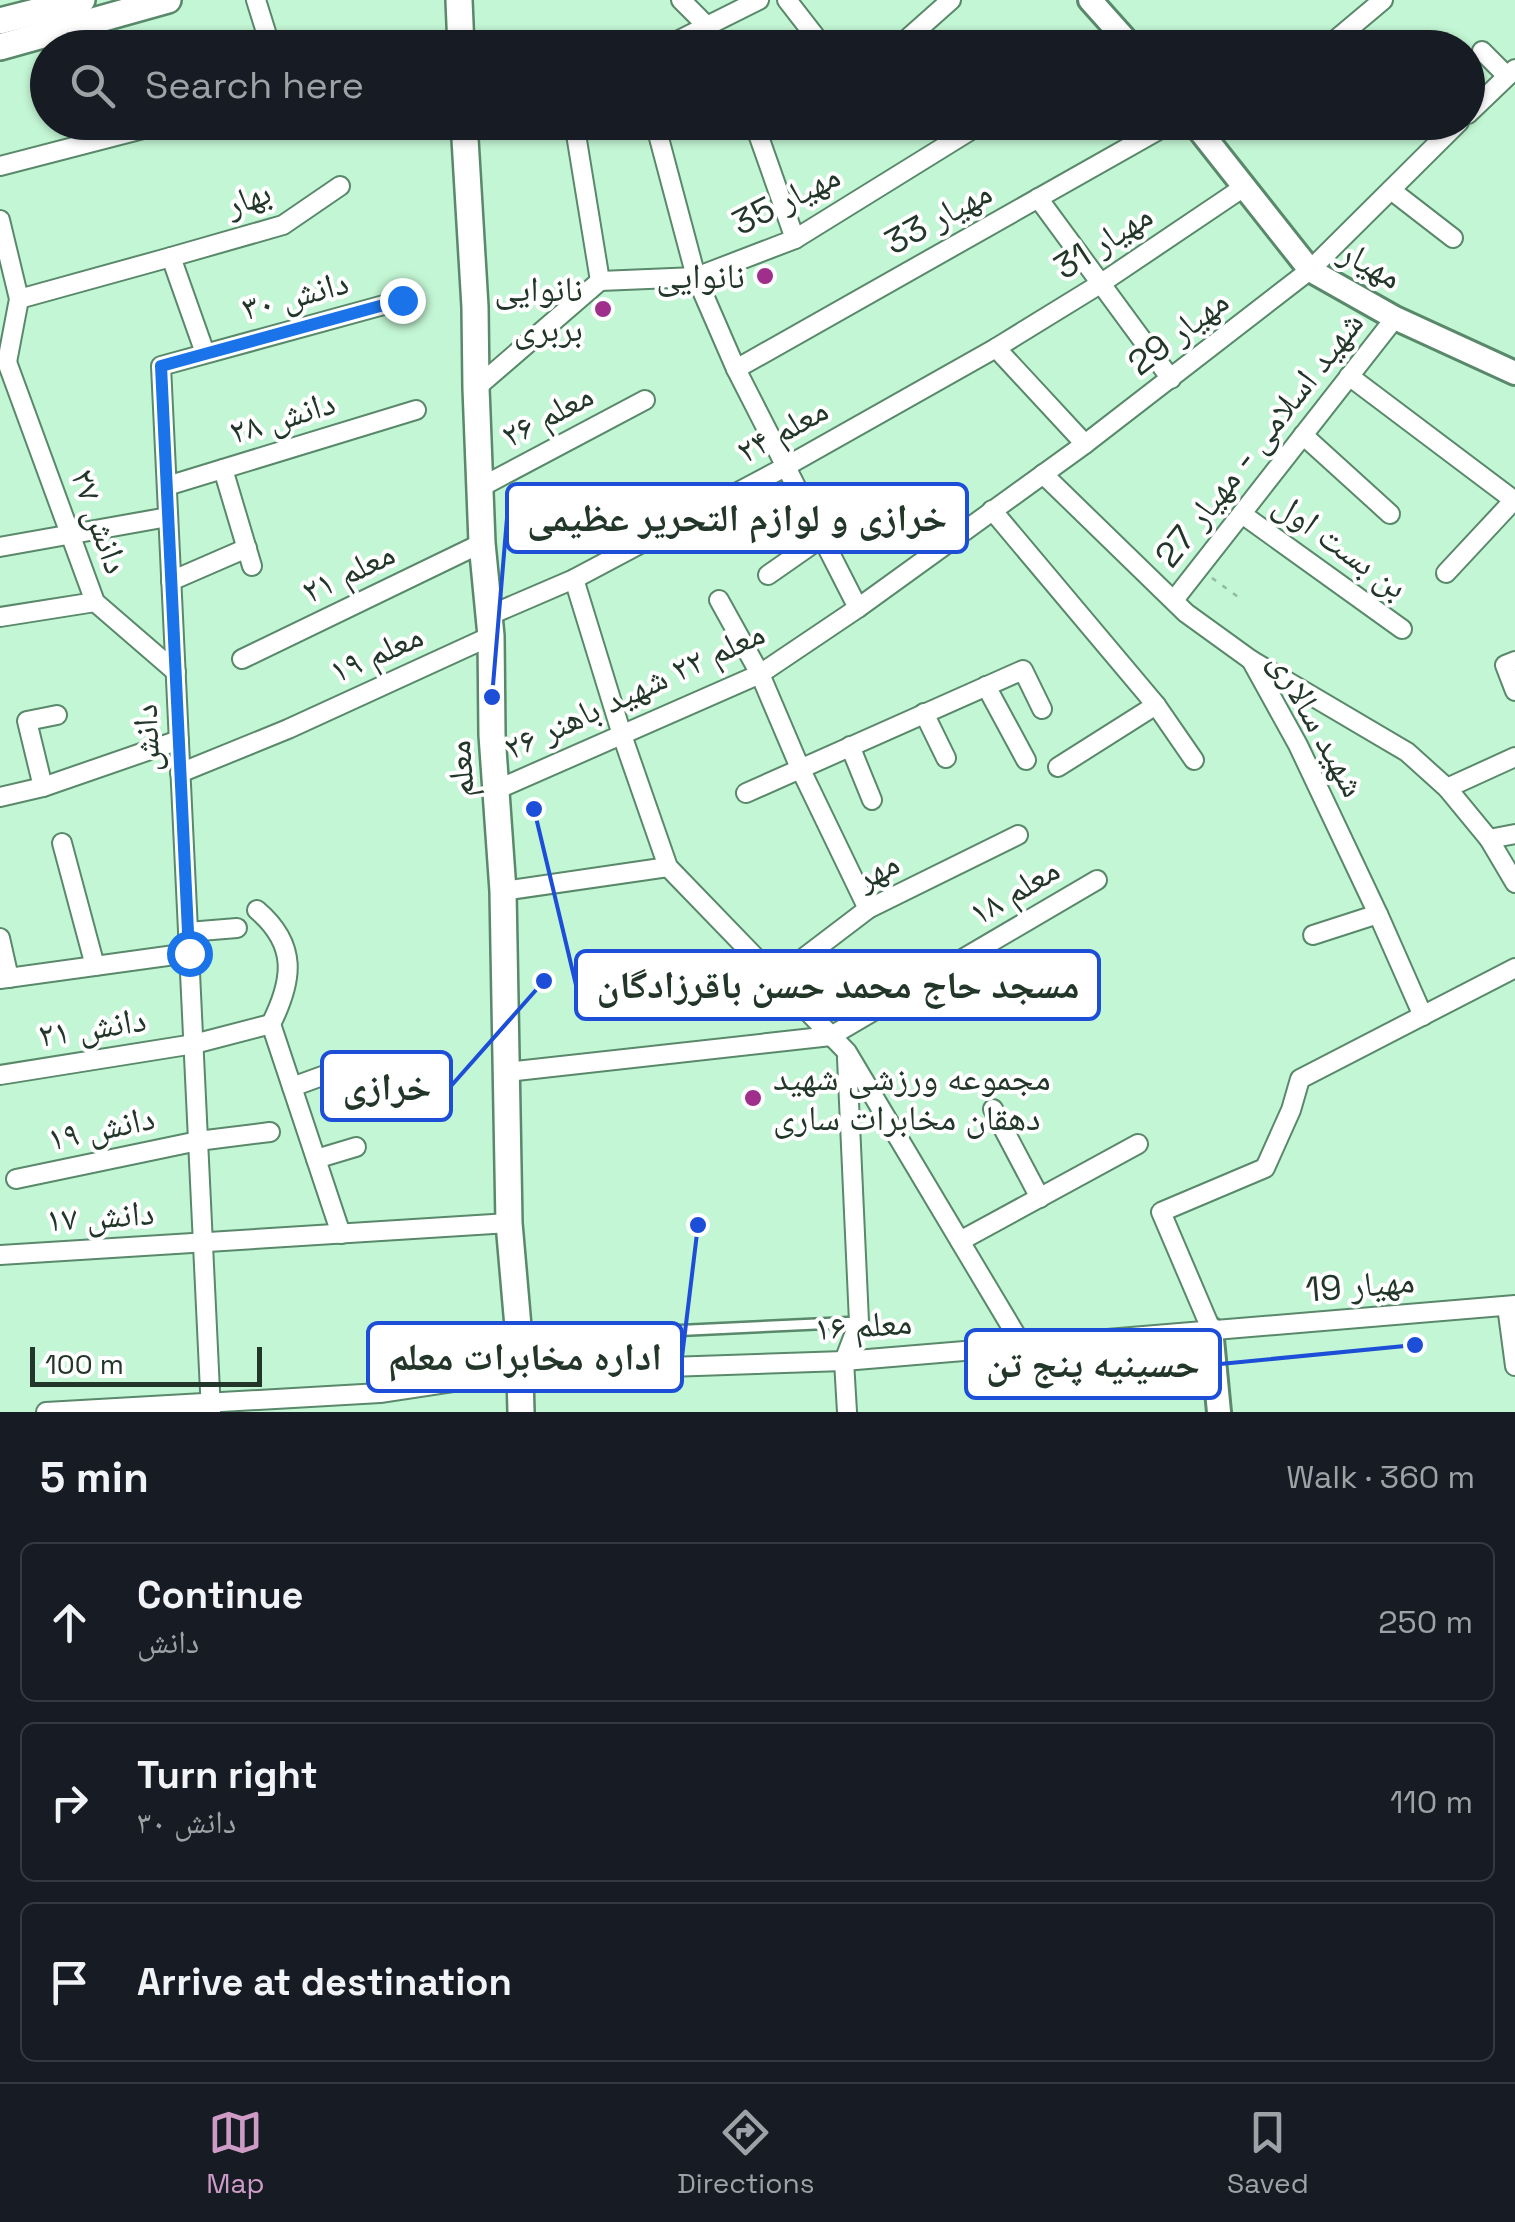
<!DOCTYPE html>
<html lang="en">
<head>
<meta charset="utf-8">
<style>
	:root { --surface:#171b24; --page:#242831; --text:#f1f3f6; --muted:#9ea1a6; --line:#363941; --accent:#cd9bc6 }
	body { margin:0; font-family:"Space Grotesk","Noto Naskh Arabic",sans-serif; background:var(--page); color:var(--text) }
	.scale { position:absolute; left:30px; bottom:25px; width:232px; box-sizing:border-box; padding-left:10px; border:5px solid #223629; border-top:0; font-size:28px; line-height:35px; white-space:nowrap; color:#223629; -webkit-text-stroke:8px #fff; paint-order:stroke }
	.stop { position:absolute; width:30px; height:30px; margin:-22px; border:8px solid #1a73e8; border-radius:50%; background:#fff }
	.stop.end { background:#1a73e8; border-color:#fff; box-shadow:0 2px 10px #0008 }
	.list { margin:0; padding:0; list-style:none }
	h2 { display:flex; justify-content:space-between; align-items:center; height:130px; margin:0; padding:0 40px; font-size:42px }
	h2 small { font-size:32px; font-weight:400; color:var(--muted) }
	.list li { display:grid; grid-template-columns:65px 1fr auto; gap:30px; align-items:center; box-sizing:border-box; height:160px; margin:0 20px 20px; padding:0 20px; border:2px solid var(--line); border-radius:15px }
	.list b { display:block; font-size:38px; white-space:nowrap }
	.list p { margin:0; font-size:32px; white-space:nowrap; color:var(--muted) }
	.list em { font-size:32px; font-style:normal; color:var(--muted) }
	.icon { flex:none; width:55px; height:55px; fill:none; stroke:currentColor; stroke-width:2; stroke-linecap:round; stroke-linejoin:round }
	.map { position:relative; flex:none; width:1515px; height:1412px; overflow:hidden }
	.search { position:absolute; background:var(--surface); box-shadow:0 2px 8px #0004; left:30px; right:30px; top:30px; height:110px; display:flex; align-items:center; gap:25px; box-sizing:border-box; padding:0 35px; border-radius:55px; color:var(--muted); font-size:38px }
	.sheet { height:670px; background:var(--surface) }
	nav { display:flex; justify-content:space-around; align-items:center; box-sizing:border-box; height:140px; border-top:2px solid var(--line); background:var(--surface); font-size:28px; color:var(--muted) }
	nav a { display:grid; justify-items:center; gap:5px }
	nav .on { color:var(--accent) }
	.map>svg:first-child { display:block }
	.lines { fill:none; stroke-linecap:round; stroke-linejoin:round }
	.service-casing { stroke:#59886a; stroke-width:14 }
	.minor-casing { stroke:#59886a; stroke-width:22 }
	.tertiary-casing { stroke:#59886a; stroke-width:28 }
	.secondary-casing { stroke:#59886a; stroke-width:30 }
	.path { stroke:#91bb9f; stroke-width:2.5; stroke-dasharray:5 8; stroke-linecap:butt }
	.service { stroke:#fff; stroke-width:9 }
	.minor { stroke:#fff; stroke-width:18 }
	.tertiary { stroke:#fff; stroke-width:22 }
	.secondary { stroke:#fff; stroke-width:25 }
	.route { stroke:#1a73e8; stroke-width:12 }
	.poi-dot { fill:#a02f8c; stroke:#fff; stroke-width:4 }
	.labels { text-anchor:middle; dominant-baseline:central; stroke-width:8; stroke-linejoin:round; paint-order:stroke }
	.street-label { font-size:35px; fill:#223629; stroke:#fff }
	.poi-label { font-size:35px; fill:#223629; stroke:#fff; text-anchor:end }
	.leader { fill:none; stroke:#1d4ed8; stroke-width:4 }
	.callout-dot { fill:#1d4ed8; stroke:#fff; stroke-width:4 }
	.callout { fill:#fff; stroke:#1d4ed8; stroke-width:4 }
	.callout-label { font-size:38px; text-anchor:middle; font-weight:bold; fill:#223629 }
</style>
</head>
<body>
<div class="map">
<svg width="1515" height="1412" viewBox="0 0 1515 1412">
	<rect width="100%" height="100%" fill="#c3f6d4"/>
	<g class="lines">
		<g class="service-casing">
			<path id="service" d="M 522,1338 L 859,1322"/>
		</g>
		<g class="minor-casing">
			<g id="minor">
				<path d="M 256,0 L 271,48"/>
				<path d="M 681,0 L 707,26"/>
				<path d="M 787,0 L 815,36"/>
				<path d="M 1348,30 L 1364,48"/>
				<path d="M 663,48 L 759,0"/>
				<path d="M 897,48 L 951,0"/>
				<path d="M 1326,48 L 1383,0"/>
				<path d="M 1482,51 L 1507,76"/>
				<path d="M 1468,114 L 1515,69"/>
				<path d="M 574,122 L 600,281"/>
				<path d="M 784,122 L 758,134 L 795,239"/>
				<path d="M 659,138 L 696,277 L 736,369 L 858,608"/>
				<path d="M 0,166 L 170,122"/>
				<path d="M 1391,190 L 1453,238"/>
				<path d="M 1038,198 L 1171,379"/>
				<path d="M 0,220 L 19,299 L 7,362"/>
				<path d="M 171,257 L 283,225 L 340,186"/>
				<path d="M 600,281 L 696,277 L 795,239 L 984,122"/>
				<path d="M 19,299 L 171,257 L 205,353"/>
				<path d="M 7,362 L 95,602 L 176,672"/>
				<path d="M 736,369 L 1173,122"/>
				<path d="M 1349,376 L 1515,501"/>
				<path d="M 476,388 L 600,281"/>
				<path d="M 1303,435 L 1390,514"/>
				<path d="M 1085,444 L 1310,270 L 1459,122"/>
				<path d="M 223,469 L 252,566"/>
				<path d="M 1043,474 L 1186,613 L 1251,660 L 1298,745 L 1378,914 L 1423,1016"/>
				<path d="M 167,486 L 416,410"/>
				<path d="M 481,487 L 645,400"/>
				<path d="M 992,510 L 1156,705 L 1194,760"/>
				<path d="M 1242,514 L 1402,629"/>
				<path d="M 0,547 L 168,517"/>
				<path d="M 1446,573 L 1514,500"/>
				<path d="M 768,575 L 821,538"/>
				<path d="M 574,579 L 622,735 L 668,867 L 847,1052 L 1022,1345"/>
				<path d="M 171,581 L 247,548"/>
				<path d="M 719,600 L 760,674 L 800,768 L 868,909"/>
				<path d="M 1174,600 L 1395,318"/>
				<path d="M 488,616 L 574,579 L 785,467 L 996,348 L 1100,284 L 1244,187"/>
				<path d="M 0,617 L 95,602"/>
				<path d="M 242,659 L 482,543"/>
				<path d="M 1251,660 L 1407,752 L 1447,788 L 1489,839 L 1515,883"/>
				<path d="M 1515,661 L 1505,665 L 1515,691"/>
				<path d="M 986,686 L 1026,760"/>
				<path d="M 924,713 L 946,758"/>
				<path d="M 850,746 L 872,800"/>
				<path d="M 1058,767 L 1156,705"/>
				<path d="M 180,773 L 288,729 L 491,636"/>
				<path d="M 43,787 L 27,721 L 57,715"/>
				<path d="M 1447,788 L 1515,757"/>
				<path d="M 496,790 L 760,674 L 858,608 L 1085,444 L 996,348"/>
				<path d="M 746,793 L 1023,670 L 1042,709"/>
				<path d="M 0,797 L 43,787 L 179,740"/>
				<path d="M 1489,839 L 1515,834"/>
				<path d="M 62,843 L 95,966"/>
				<path d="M 503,891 L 668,867"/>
				<path d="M 257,910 C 298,945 293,980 271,1024"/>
				<path d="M 188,932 L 237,928"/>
				<path d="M 1313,935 L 1378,914"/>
				<path d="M 0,938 L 9,978"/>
				<path d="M 0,979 L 189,953"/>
				<path d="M 776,979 L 868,909 L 1018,835"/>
				<path d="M 271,1024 L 341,1234"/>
				<path d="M 847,1058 L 859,1322 L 844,1361 L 847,1412"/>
				<path d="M 507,1072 L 831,1036 L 1097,880"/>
				<path d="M 0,1075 L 194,1044 L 271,1024"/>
				<path d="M 292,1087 L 336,1071"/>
				<path d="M 993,1109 L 1040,1198"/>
				<path d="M 316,1159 L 356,1147"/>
				<path d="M 16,1179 L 198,1141 L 270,1132"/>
				<path d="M 960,1241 L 1138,1144"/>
				<path d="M 0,1255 L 509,1223"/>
				<path d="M 1507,1306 L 1515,1366"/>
				<path d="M 1211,1329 L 1161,1212 L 1265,1168 L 1291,1110 L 1300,1079 L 1515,968"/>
				<path d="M 46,1412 L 380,1393 L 520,1372 L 844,1361 L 1515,1305"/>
				<path d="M 211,1412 L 161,366 L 402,300"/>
			</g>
		</g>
		<g class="tertiary-casing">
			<g id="tertiary">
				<path d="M 1090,0 L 1133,48"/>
				<path d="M 1193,122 L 1310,270 L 1395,318 L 1515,373"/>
				<path d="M 1211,1329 L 1219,1412"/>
			</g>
		</g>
		<g class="secondary-casing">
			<g id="secondary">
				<path d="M 459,0 L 461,48"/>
				<path d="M 0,21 L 82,0"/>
				<path d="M 0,47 L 168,0"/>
				<path d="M 464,122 L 475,307 L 476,388 L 482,543 L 491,636 L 492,735 L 503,891 L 509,1223 L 519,1338 L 521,1412"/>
			</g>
		</g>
		<path class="path" d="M 1212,578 L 1241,599"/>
		<use href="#service" class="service"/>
		<use href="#minor" class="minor"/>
		<use href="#tertiary" class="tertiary"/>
		<use href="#secondary" class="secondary"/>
	</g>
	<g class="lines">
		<path class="route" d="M 189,953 L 161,366 L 402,300"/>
	</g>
	<g class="poi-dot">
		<circle cx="765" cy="276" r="10"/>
		<circle cx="603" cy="309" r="10"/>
		<circle cx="753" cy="1098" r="10"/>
	</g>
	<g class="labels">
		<g class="street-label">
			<text transform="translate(248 198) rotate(-20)">بهار</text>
			<text transform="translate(786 199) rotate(-27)">مهیار 35</text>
			<text transform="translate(938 217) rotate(-29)">مهیار 33</text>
			<text transform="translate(1103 241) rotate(-33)">مهیار 31</text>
			<text transform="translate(1371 264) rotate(29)">مهیار</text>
			<text transform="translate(295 295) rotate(-15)">دانش ۳۰</text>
			<text transform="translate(1178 332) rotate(-38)">مهیار 29</text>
			<text transform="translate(547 415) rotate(-28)">معلم ۲۶</text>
			<text transform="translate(282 417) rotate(-17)">دانش ۲۸</text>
			<text transform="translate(782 430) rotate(-29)">معلم ۲۴</text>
			<text transform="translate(1259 439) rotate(-52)">شهید اسلامی - مهیار 27</text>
			<text transform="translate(100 521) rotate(70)">دانش ۲۷</text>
			<text transform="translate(1341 545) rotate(36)">بن بست اول</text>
			<text transform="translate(348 572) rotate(-26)">معلم ۲۱</text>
			<text transform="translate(376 653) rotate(-24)">معلم ۱۹</text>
			<text transform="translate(634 690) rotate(-25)">معلم ۲۲ شهید باهنر ۲۶</text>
			<text transform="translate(1318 724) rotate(61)">شهید سالاری</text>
			<text transform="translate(146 738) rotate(-92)">دانش</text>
			<text transform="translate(460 769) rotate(-94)">معلم</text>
			<text transform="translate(877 870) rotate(-28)">مهر</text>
			<text transform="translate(1014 891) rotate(-31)">معلم ۱۸</text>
			<text transform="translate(92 1027) rotate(-9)">دانش ٢١</text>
			<text transform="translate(101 1128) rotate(-12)">دانش ١٩</text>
			<text transform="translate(100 1216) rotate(-4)">دانش ۱۷</text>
			<text transform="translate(1360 1285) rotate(-5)">مهیار 19</text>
			<text transform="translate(863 1325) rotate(-4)">معلم ۱۶</text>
		</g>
		<g class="poi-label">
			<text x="745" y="276">نانوایی</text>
			<text x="583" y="289">نانوایی<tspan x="583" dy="40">بربری</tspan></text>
			<text x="773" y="1078" text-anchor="start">مجموعه ورزشی شهید<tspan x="773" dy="40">دهقان مخابرات ساری</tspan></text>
		</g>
	</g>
	<path class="leader" d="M492 697L507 518M534 809L576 985M544 981L451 1086M698 1225L682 1357M1415 1345L1220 1364"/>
	<g class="callout-dot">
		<circle cx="492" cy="697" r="10"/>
		<circle cx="534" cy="809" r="10"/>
		<circle cx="544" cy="981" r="10"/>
		<circle cx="698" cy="1225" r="10"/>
		<circle cx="1415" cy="1345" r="10"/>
	</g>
	<g class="callout">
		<rect x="507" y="484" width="460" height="68" rx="10"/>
		<rect x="576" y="951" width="523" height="68" rx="10"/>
		<rect x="322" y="1052" width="129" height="68" rx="10"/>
		<rect x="368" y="1323" width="314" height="68" rx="10"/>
		<rect x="966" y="1330" width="254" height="68" rx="10"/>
	</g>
	<g class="callout-label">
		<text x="737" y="531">خرازی و لوازم التحریر عظیمی</text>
		<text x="838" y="998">مسجد حاج محمد حسن باقرزادگان</text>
		<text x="387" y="1100">خرازی</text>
		<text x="525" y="1370">اداره مخابرات معلم</text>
		<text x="1093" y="1377">حسینیه پنج تن</text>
	</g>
</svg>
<div class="scale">100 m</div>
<div class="stop" style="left:189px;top:953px"></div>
<div class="stop end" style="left:402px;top:300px"></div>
<div class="search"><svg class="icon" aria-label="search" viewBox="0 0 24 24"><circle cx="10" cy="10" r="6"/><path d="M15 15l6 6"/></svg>Search here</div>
</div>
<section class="sheet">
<h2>5 min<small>Walk · 360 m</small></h2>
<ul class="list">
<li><svg class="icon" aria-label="ahead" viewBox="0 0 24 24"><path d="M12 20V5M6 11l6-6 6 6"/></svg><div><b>Continue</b><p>دانش</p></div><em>250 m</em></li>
<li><svg class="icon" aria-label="right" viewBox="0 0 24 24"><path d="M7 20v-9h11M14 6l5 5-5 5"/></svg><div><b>Turn right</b><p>دانش ۳۰</p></div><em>110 m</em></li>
<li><svg class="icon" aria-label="arrive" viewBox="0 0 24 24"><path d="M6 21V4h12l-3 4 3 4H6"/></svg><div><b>Arrive at destination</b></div></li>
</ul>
</section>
<nav>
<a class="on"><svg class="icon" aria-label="map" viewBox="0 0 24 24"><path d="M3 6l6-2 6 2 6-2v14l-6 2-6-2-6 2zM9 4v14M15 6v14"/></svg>Map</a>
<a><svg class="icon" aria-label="directions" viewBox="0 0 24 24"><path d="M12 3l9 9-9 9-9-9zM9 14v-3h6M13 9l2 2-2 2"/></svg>Directions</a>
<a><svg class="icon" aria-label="saved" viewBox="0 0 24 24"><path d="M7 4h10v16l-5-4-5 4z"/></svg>Saved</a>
</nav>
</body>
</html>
